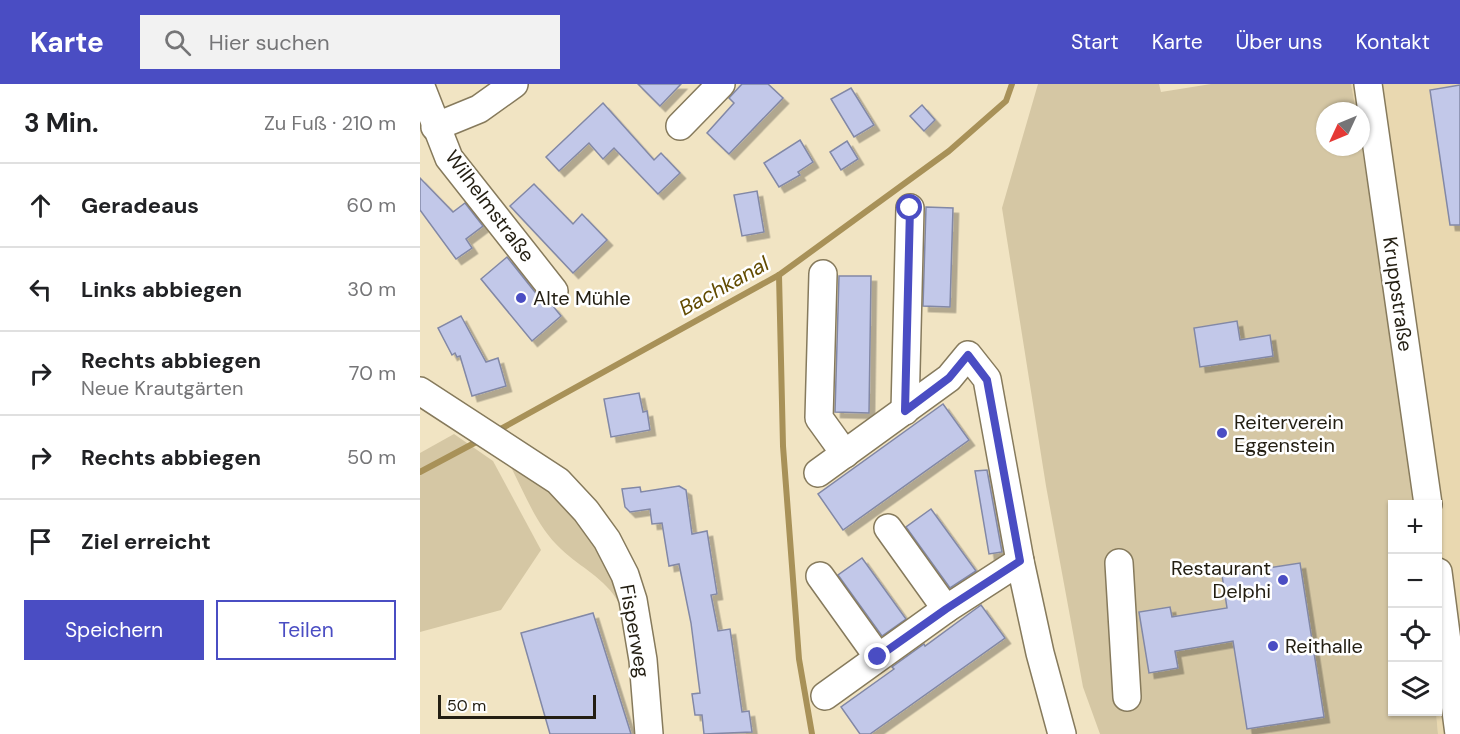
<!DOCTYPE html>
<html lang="de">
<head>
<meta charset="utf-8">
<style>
	:root { --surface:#fff; --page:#f2f2f2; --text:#202124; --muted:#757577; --line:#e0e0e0; --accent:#4a4dc3 }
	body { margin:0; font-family:"DM Sans",sans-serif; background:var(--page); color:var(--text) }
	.controls { position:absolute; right:18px; bottom:18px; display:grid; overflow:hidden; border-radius:0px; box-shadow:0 2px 4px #0004 }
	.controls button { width:54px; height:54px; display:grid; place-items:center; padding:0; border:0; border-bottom:2px solid var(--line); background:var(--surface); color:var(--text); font:30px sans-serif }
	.compass { position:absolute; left:896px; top:18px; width:54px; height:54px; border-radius:50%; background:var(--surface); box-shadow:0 2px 4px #0004; rotate:226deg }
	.scale { position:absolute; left:18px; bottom:15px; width:158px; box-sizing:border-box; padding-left:6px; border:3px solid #231e12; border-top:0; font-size:16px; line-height:21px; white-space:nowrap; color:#231e12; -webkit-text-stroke:4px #fff; paint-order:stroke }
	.stop { position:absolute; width:18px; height:18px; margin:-14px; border:4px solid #4a4dc3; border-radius:50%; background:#fff }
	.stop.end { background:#4a4dc3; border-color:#fff; box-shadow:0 2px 6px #0008 }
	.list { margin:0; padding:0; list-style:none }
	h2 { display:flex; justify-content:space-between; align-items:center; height:78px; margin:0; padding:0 24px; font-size:26px }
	h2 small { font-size:20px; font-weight:400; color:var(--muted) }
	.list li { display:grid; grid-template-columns:39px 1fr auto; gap:18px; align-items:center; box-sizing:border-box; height:84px; padding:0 24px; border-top:2px solid var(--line) }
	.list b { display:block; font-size:22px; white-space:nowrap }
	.list p { margin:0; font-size:20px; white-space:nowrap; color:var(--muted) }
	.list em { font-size:20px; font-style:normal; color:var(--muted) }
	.actions { display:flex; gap:12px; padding:18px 24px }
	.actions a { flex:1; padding:14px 0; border:2px solid var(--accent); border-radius:0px; text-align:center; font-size:21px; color:var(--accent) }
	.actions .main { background:var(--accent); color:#fff }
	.icon { flex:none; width:33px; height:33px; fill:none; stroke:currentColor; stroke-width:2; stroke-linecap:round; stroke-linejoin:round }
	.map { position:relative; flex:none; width:1040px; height:650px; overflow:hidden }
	header { display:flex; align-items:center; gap:36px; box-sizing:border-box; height:84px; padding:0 30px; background:var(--accent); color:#fff }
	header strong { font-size:28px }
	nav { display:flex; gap:33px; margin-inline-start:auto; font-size:21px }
	.search { width:420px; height:54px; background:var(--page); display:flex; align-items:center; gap:15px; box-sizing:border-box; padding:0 21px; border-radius:0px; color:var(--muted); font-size:22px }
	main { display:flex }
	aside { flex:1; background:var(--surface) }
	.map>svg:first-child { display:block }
	.built { fill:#e9d8b0 }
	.green { fill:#d5c7a4 }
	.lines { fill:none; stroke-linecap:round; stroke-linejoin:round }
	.stream { stroke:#a89158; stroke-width:6 }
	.building { fill:#c2c8e9; stroke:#8288a6; stroke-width:1.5; filter:url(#shadow) }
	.minor-casing { stroke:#867a5c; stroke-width:30 }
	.minor { stroke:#fff; stroke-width:27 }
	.route { stroke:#4a4dc3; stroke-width:8 }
	.poi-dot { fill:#4a4dc3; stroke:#fff; stroke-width:2 }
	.labels { text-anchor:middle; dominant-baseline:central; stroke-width:5; stroke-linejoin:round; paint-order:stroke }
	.street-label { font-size:20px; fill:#231e12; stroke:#fff }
	.poi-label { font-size:20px; fill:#231e12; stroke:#fff; text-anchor:start }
	.water-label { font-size:21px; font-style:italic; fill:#624b00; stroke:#fff }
</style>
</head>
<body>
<header>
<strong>Karte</strong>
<div class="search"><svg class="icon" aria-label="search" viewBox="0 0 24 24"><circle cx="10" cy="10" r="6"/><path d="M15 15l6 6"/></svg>Hier suchen</div>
<nav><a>Start</a><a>Karte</a><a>Über uns</a><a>Kontakt</a></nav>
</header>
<main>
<aside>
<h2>3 Min.<small>Zu Fuß · 210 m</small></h2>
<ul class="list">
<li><svg class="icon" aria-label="ahead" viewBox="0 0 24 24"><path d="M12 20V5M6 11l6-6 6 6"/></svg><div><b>Geradeaus</b></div><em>60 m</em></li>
<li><svg class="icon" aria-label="left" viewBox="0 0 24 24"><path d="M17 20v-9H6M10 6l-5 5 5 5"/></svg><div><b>Links abbiegen</b></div><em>30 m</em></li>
<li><svg class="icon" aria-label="right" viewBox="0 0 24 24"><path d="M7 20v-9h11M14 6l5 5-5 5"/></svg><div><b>Rechts abbiegen</b><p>Neue Krautgärten</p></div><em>70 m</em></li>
<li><svg class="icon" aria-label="right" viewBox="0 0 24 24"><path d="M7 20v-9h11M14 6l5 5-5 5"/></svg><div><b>Rechts abbiegen</b></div><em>50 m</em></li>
<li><svg class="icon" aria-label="arrive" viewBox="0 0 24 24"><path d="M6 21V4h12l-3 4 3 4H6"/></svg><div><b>Ziel erreicht</b></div></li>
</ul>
<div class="actions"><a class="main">Speichern</a><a>Teilen</a></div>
</aside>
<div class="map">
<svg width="1040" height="650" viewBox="0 0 1040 650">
	<defs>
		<filter id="shadow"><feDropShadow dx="5.5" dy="5.5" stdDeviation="0" flood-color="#0004"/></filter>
	</defs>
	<rect width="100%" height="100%" fill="#f1e4c3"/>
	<path class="built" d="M 931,0 L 1040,0 L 1040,650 L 1018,650 L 1016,628 L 1018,628 L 1018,420 L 993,420 L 980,296 L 941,59 L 941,27 L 936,27 Z"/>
	<g class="green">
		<path d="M 618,0 L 739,0 L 741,8 L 791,0 L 931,0 L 936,27 L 905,27 L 905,63 L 941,63 L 941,59 L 980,296 L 993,420 L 972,420 L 972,628 L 1016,628 L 1018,650 L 680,650 L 663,603 L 626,402 L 582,124 Z"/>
		<path d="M 34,350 L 73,377 L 121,466 L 81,526 L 0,548 L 0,369 Z"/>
		<path d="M 90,381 L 145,417 L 186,474 L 203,518 L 199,519 C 185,494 161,484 141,465 C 117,443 105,410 90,381 Z"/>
	</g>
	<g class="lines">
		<g class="stream">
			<path d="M 359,191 L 363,362 L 379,575 L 392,650"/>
			<path d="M 77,347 L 359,191 L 529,67 L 586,17 L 592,0"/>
			<path d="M 0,388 L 60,356"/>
		</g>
	</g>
	<g class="building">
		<path d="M 218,0 L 261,0 L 240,22 Z"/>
		<path d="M 322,0 L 348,0 L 363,14 L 309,70 L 287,49 L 314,19 L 309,14 Z"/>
		<path d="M 1040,1 L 1040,141 L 1030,141 L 1010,6 Z"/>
		<path d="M 431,4 L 454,41 L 434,53 L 411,15 Z"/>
		<path d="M 183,19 L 234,76 L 241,69 L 260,89 L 238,110 L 194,64 L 183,75 L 169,59 L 139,87 L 126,73 Z"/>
		<path d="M 502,21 L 515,36 L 504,47 L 490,32 Z"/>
		<path d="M 380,56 L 393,78 L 378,88 L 380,91 L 359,103 L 344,79 Z"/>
		<path d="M 427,57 L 438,75 L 421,86 L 410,68 Z"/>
		<path d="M 0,94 L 33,128 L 45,119 L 63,142 L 46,155 L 52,164 L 36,175 L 0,126 Z"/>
		<path d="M 114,100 L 153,140 L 162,130 L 187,156 L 153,189 L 90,122 Z"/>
		<path d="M 337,107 L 344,148 L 322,152 L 314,111 Z"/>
		<path d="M 506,123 L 533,124 L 530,223 L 503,222 Z"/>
		<path d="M 87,173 L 122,217 L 133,222 L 141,232 L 112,257 L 61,195 Z"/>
		<path d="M 419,192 L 451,192 L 449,329 L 415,328 Z"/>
		<path d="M 41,232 L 66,278 L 78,274 L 86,302 L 52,312 L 40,272 L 37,273 L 35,269 L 32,271 L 18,244 Z"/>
		<path d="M 817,237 L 820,256 L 850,251 L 853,272 L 780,283 L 774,244 Z"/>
		<path d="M 219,309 L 223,328 L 227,327 L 230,346 L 191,353 L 184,315 Z"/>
		<path d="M 523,320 L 549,356 L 423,446 L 398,410 Z"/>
		<path d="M 567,386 L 582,468 L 569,470 L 555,387 Z"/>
		<path d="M 259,402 L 266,406 L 272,450 L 287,447 L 297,510 L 291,511 L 298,547 L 310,545 L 322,628 L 329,627 L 332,648 L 284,650 L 282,631 L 275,631 L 272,610 L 280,609 L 271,539 L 259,480 L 249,482 L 242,439 L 232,440 L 230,425 L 210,428 L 205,423 L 202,405 L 220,403 L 221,408 Z"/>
		<path d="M 511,425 L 556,487 L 530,504 L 486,443 Z"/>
		<path d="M 442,474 L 486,535 L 462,552 L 418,491 Z"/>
		<path d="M 880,479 L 904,633 L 827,645 L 813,557 L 755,567 L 758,584 L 729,589 L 719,528 L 750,523 L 752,533 L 807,524 L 802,491 Z"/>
		<path d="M 561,521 L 585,554 L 450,650 L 440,650 L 421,623 L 474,585 L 472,583 L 504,560 L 505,562 Z"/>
		<path d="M 173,529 L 211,650 L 130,650 L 101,549 Z"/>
	</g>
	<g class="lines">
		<g class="minor-casing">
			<g id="minor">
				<path d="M 0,0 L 29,74 L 134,207"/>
				<path d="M 948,0 L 1008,420"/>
				<path d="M 260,42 L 301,0"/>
				<path d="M 15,43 L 59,25 L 94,0"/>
				<path d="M 403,190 L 399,334 L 425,370"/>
				<path d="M 0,307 L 138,397 L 166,427 L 187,456 L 205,491 L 213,516 L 223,576 L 229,650"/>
				<path d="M 485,327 L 490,124"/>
				<path d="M 398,389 L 529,294 L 548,271 L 567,295 L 600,477 L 620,569 L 642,650"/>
				<path d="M 468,444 L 526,525"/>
				<path d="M 699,479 L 707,613"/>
				<path d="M 1018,488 L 1039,650"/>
				<path d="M 400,492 L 458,573"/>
				<path d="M 405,612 L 526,525 L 600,477"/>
			</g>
		</g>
		<use href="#minor" class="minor"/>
	</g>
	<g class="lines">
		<path class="route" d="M 458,573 L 526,525 L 600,477 L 567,296 L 548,271 L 529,294 L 485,327 L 490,124"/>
	</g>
	<g class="poi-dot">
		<circle cx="101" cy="214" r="6"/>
		<circle cx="802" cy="349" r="6"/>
		<circle cx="863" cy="496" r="6"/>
		<circle cx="853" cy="562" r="6"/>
	</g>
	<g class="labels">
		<g class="street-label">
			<text transform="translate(70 122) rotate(53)">Wilhelmstraße</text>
			<text transform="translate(978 210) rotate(82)">Kruppstraße</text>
			<text transform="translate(215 547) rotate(80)">Fisperweg</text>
		</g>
		<g class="poi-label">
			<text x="113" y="214">Alte Mühle</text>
			<text x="814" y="338">Reiterverein<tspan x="814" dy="23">Eggenstein</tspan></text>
			<text x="851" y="484" text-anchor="end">Restaurant<tspan x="851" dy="23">Delphi</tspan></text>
			<text x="865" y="562">Reithalle</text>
		</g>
		<g class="water-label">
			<text transform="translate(304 202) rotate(-29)">Bachkanal</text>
		</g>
	</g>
</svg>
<div class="controls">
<button>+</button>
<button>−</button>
<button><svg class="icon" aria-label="locate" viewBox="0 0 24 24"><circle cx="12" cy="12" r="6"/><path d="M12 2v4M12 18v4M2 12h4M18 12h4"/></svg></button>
<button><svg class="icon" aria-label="layers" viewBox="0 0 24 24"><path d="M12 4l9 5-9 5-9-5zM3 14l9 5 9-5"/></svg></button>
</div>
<svg class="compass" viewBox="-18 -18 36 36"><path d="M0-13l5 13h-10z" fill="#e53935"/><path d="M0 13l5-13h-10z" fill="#757577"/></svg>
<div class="scale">50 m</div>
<div class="stop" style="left:490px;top:124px"></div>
<div class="stop end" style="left:458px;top:573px"></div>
</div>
</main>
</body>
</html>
